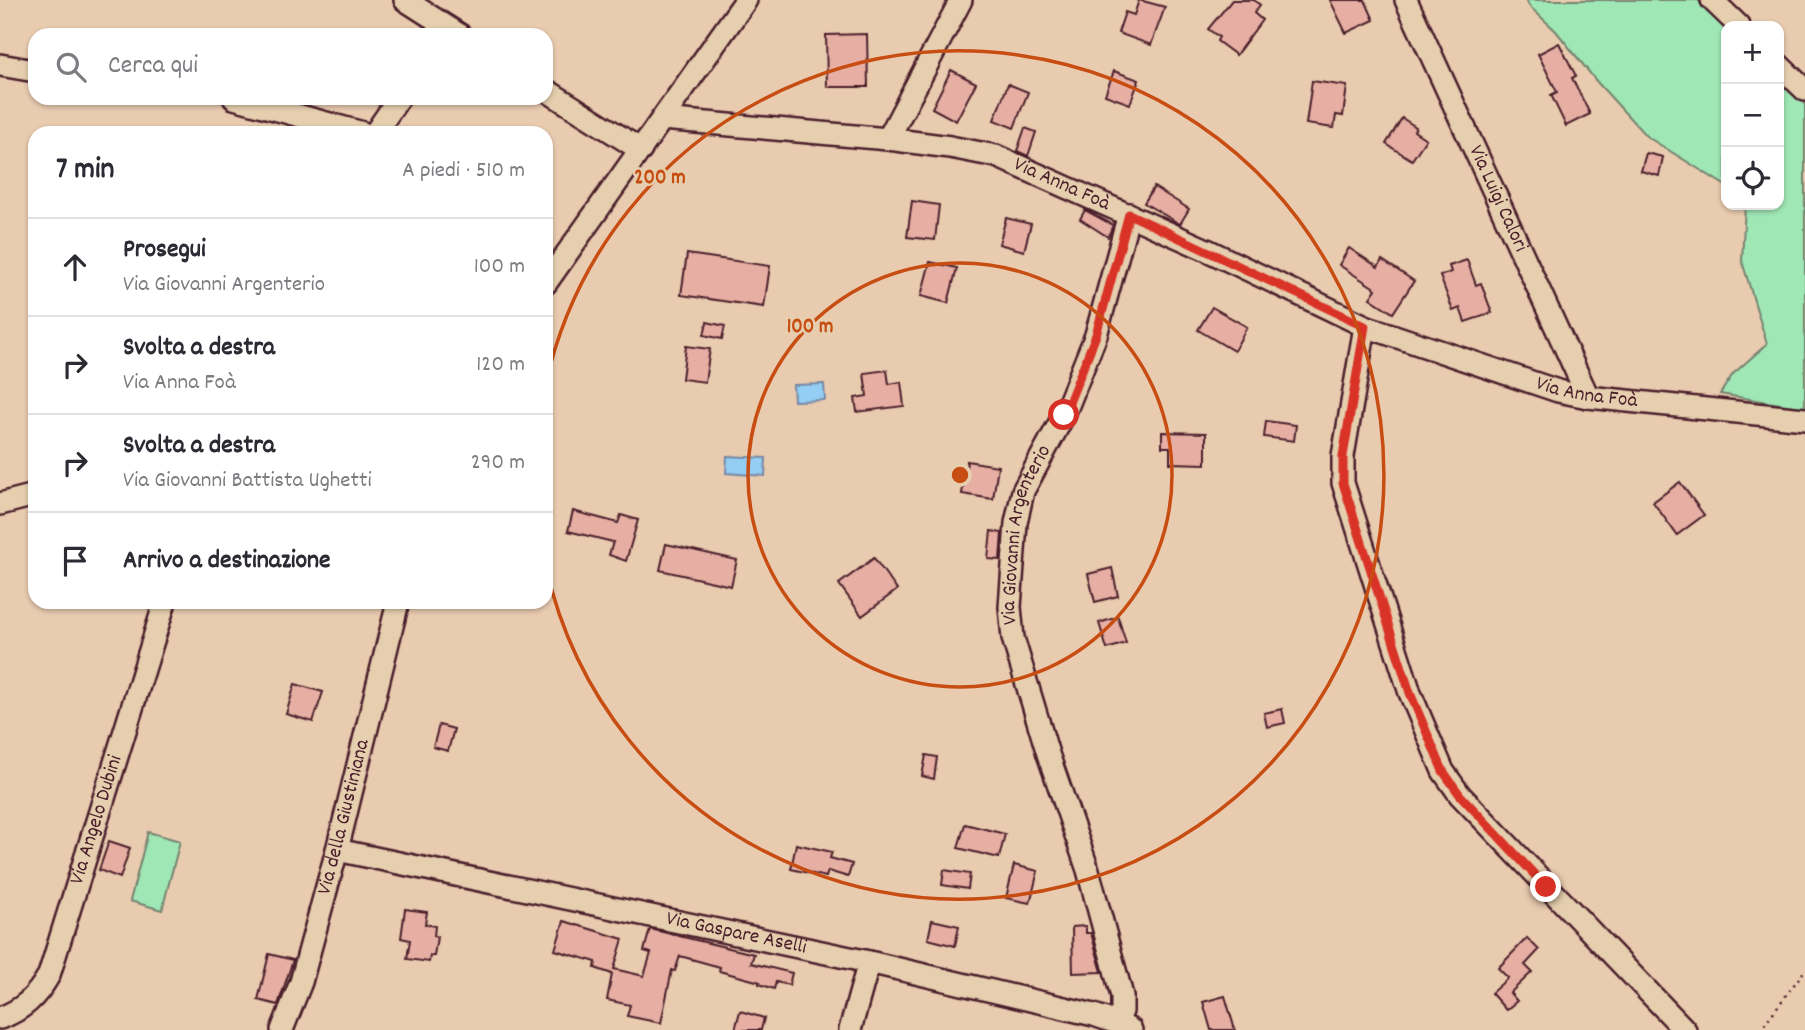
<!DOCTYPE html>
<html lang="it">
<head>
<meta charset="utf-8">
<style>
	:root { --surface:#fff; --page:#f2f2f3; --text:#2b2b33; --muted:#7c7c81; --line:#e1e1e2 }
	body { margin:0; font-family:Dekko,sans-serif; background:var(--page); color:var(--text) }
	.controls { position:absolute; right:21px; top:21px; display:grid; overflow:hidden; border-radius:14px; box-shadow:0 2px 5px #0004 }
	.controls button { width:63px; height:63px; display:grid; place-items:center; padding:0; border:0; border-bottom:2px solid var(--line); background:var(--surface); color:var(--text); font:35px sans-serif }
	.stop { position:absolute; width:21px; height:21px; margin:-16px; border:5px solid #d93025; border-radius:50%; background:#fff }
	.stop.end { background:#d93025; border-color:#fff; box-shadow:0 2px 7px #0008 }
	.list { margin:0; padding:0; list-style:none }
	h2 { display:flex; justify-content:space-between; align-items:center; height:91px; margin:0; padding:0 28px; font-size:30px }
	h2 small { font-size:23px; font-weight:400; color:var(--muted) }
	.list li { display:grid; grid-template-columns:46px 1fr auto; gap:21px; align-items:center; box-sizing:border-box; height:98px; padding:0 28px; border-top:2px solid var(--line) }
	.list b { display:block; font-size:26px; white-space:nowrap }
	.list p { margin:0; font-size:23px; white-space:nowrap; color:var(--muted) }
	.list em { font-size:23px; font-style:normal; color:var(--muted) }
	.icon { flex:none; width:38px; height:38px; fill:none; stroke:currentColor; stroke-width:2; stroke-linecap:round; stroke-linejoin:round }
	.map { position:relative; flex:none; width:1805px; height:1030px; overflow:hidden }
	.search { position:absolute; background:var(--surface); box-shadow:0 2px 5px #0004; left:28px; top:28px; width:525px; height:77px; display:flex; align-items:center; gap:18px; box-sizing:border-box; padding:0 24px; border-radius:21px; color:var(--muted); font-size:26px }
	.panel { position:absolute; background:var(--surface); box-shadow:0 2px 5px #0004; left:28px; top:126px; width:525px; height:483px; border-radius:21px }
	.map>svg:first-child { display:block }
	.green { fill:#9fe7b5; stroke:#748370; stroke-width:2 }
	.water { fill:#94cef4; stroke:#7688a4; stroke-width:2 }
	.building { fill:#e7afa3; stroke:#4a1f2b; stroke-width:2 }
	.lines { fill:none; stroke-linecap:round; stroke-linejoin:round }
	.minor-casing { stroke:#4a1f2b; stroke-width:26 }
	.path { stroke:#4a1f2b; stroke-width:2.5; stroke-dasharray:2 5; stroke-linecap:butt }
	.minor { stroke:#e6cfaf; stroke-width:21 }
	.route { stroke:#d93025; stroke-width:9 }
	.ring { fill:none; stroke:#c84d12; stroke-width:3.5 }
	.labels { text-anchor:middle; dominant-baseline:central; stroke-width:5; stroke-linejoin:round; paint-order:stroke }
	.street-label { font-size:21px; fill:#4a1f2b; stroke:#e6cfaf }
	.centre { fill:#c84d12; stroke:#e6cfaf; stroke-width:3.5 }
	.ring-label { font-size:21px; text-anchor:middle; font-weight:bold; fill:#c84d12; stroke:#e6cfaf; stroke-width:5; stroke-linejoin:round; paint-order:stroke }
</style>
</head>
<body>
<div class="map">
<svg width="1805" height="1030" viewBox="0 0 1805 1030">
	<rect width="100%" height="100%" fill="#e9cbaf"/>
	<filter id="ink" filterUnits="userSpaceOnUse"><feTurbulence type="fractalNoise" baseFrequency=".0143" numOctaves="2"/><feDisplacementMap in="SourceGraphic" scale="14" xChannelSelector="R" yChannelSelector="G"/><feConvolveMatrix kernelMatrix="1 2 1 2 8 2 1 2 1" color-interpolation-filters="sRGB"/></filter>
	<g filter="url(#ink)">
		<g class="green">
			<path d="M 1526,0 L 1698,0 L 1726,28 L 1726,186 L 1646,136 L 1597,82 L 1556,31 L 1529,6 Z"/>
			<path d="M 1779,74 L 1805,93 L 1805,408 L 1720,394 L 1733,374 L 1767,344 L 1742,261 L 1745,205 L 1779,205 Z"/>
			<path d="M 148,832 L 180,841 L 162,910 L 130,901 Z"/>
		</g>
		<g class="water">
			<path d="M 824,384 L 825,400 L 794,401 L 793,385 Z"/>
			<path d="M 727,456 L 766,458 L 765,476 L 726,473 Z"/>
		</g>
		<g class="building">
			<path d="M 1139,0 L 1165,7 L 1151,45 L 1118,33 L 1125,12 L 1134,15 Z"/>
			<path d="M 1232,0 L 1254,0 L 1260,5 L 1254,13 L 1262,20 L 1236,55 L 1217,41 L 1219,37 L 1208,29 Z"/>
			<path d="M 1330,0 L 1365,0 L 1374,20 L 1346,33 Z"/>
			<path d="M 867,34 L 868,87 L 827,87 L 826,35 Z"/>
			<path d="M 1559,43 L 1576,76 L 1572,78 L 1590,114 L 1566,126 L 1551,95 L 1557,92 L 1538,54 Z"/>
			<path d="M 951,70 L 976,83 L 956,121 L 932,108 Z"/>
			<path d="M 1114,71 L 1139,80 L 1130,104 L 1105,95 Z"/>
			<path d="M 1312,81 L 1347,86 L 1343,116 L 1336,115 L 1334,128 L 1306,124 Z"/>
			<path d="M 1008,84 L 1028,92 L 1014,128 L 994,120 Z"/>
			<path d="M 1402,118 L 1416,127 L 1414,131 L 1426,139 L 1412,160 L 1386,144 Z"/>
			<path d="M 1025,128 L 1036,132 L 1028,156 L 1017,151 Z"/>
			<path d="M 1646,153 L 1663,157 L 1659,176 L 1641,171 Z"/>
			<path d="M 1154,187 L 1189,209 L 1180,224 L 1144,203 Z"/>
			<path d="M 912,201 L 939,205 L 935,240 L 907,237 Z"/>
			<path d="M 1085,210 L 1113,225 L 1108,237 L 1080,219 Z"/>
			<path d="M 1006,218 L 1031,224 L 1024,251 L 999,244 Z"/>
			<path d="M 1349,248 L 1378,267 L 1382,260 L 1414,281 L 1393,313 L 1370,298 L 1376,289 L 1339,265 Z"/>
			<path d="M 687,254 L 770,266 L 764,307 L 681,295 Z"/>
			<path d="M 1467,260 L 1476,285 L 1481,283 L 1492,313 L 1465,322 L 1460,308 L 1453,311 L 1440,276 L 1451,272 L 1449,266 Z"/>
			<path d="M 930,262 L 957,268 L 948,303 L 921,296 Z"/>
			<path d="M 1212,307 L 1247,327 L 1234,351 L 1198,330 Z"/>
			<path d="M 707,322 L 725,326 L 722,339 L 704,335 Z"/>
			<path d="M 686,346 L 710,349 L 705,382 L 682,379 Z"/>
			<path d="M 887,370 L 889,384 L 901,382 L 904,406 L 857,412 L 855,398 L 867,396 L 864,373 Z"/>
			<path d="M 1266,421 L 1296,425 L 1294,441 L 1264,437 Z"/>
			<path d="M 1162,432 L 1206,433 L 1206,464 L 1170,463 L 1170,447 L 1162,447 Z"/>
			<path d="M 967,461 L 998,466 L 993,499 L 962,494 Z"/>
			<path d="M 1680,482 L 1704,515 L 1677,535 L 1653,502 Z"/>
			<path d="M 573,511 L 618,523 L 621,515 L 638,520 L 626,561 L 609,555 L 613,542 L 568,531 Z"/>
			<path d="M 991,531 L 1002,533 L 1000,560 L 988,559 Z"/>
			<path d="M 666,544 L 737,560 L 731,586 L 660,570 Z"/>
			<path d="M 874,558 L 897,590 L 862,616 L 839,584 Z"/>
			<path d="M 1112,568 L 1118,596 L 1095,602 L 1088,574 Z"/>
			<path d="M 1118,617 L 1126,643 L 1107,649 L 1099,623 Z"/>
			<path d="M 295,684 L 323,692 L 313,722 L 286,714 Z"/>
			<path d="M 1282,709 L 1285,723 L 1267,727 L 1264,713 Z"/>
			<path d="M 439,725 L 454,729 L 448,751 L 433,747 Z"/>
			<path d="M 926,755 L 937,757 L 934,779 L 922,776 Z"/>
			<path d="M 965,824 L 1005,834 L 999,858 L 958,848 Z"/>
			<path d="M 109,841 L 130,848 L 120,878 L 99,870 Z"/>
			<path d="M 796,844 L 832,852 L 830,858 L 852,864 L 848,877 L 828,871 L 826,877 L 791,869 Z"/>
			<path d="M 1014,865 L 1038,871 L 1030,903 L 1006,898 Z"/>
			<path d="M 944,870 L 970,874 L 968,889 L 942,885 Z"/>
			<path d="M 405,909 L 427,912 L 425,924 L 435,926 L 434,936 L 437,937 L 434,956 L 430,956 L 429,962 L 407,959 L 410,940 L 401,938 Z"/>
			<path d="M 932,920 L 959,926 L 955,946 L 928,939 Z"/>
			<path d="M 564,921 L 623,939 L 614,969 L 644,976 L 651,953 L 644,951 L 650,929 L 754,954 L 751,963 L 792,973 L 789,985 L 776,982 L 774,989 L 759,984 L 760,982 L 719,971 L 720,967 L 680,956 L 675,971 L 672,970 L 661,1023 L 627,1016 L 630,1005 L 607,1000 L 612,974 L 595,968 L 596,962 L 555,950 Z"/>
			<path d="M 1086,926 L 1086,933 L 1091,933 L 1102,972 L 1073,973 L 1072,927 Z"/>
			<path d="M 1527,938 L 1539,950 L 1525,965 L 1532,972 L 1510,993 L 1517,1001 L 1506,1010 L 1491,993 L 1508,978 L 1498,968 Z"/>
			<path d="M 269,954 L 293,960 L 278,1005 L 258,1000 Z"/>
			<path d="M 1225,996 L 1235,1030 L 1211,1030 L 1203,1002 Z"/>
			<path d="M 740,1011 L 764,1018 L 761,1030 L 735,1030 Z"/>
		</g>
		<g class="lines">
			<g class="minor-casing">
				<g id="minor">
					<path d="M 405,0 L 460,35"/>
					<path id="s1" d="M 1406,0 L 1588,397"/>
					<path d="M 1712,0 L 1739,26"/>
					<path d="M 0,65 L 35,71"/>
					<path d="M 1779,65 L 1805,90"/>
					<path d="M 546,90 L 641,150"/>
					<path d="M 234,98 L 363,133"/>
					<path id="s2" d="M 662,119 L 888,139 L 950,147 L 996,156 L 1207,250 L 1365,326 L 1558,391 L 1588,397 L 1805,419"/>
					<path d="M 375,133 L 399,98"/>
					<path d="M 888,139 L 961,0"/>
					<path d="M 546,283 L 746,0"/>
					<path d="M 1365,326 L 1343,456 L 1343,483 L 1410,693 L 1443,771 L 1460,795 L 1685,1030"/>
					<path d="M 0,504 L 35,495"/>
					<path id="s3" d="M 337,850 L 869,962 L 1094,1015 L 1117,1023 L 1131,1030"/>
					<path id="s4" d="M 0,1018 C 23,1010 37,996 49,975 L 165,602"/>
					<path id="s5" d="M 1117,1023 L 1122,1011 L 1122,996 L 1088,870 L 1048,754 L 1013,638 L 1010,607 L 1016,523 L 1023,491 L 1064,415 L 1096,335 L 1129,214"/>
					<path id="s6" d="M 282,1030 L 301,982 L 337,850 L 398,602"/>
					<path d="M 850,1030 L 869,962"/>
				</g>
			</g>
			<path class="path" d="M 1760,1030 L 1805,970"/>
			<use href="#minor" class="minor"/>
		</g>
	</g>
	<g class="lines" filter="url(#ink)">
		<path class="route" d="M 1064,415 L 1096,335 L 1129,214 L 1365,326 L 1343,456 L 1343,483 L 1410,693 L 1443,771 L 1460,795 L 1546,887"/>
	</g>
	<g class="ring">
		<circle cx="960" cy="475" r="212"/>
		<path d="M546 383A424 424 0 1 1 546 567"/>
	</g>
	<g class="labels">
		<g class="street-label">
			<text stroke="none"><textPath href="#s2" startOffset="408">Via Anna Foà</textPath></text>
			<text stroke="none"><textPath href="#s1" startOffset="219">Via Luigi Calori</textPath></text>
			<text stroke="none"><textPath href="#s2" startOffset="975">Via Anna Foà</textPath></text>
			<text stroke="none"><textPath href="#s5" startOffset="508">Via Giovanni Argenterio</textPath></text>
			<text stroke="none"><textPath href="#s6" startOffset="222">Via della Giustiniana</textPath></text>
			<text stroke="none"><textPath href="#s4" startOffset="229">Via Angelo Dubini</textPath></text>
			<text stroke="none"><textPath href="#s3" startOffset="408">Via Gaspare Aselli</textPath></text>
		</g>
	</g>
	<circle cx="960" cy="475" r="10" class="centre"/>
	<g class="ring-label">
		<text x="660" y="183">200 m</text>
		<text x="810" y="332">100 m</text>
	</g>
</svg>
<div class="controls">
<button>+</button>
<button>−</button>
<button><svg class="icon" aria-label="locate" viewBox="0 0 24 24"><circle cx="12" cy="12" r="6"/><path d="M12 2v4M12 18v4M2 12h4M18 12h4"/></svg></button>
</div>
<div class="stop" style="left:1064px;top:415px"></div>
<div class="stop end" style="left:1546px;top:887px"></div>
<div class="search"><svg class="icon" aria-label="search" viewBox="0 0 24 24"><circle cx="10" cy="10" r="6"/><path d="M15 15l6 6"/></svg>Cerca qui</div>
<section class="panel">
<h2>7 min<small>A piedi · 510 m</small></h2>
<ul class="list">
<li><svg class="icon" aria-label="ahead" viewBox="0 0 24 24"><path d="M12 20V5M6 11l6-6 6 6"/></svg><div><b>Prosegui</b><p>Via Giovanni Argenterio</p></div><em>100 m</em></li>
<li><svg class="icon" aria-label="right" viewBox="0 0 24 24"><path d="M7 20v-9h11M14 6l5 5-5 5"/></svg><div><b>Svolta a destra</b><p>Via Anna Foà</p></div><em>120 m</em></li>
<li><svg class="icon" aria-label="right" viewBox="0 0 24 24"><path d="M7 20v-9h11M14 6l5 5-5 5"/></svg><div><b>Svolta a destra</b><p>Via Giovanni Battista Ughetti</p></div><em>290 m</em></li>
<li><svg class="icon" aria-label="arrive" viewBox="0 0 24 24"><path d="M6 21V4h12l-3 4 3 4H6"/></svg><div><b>Arrivo a destinazione</b></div></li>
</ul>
</section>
</div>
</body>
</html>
